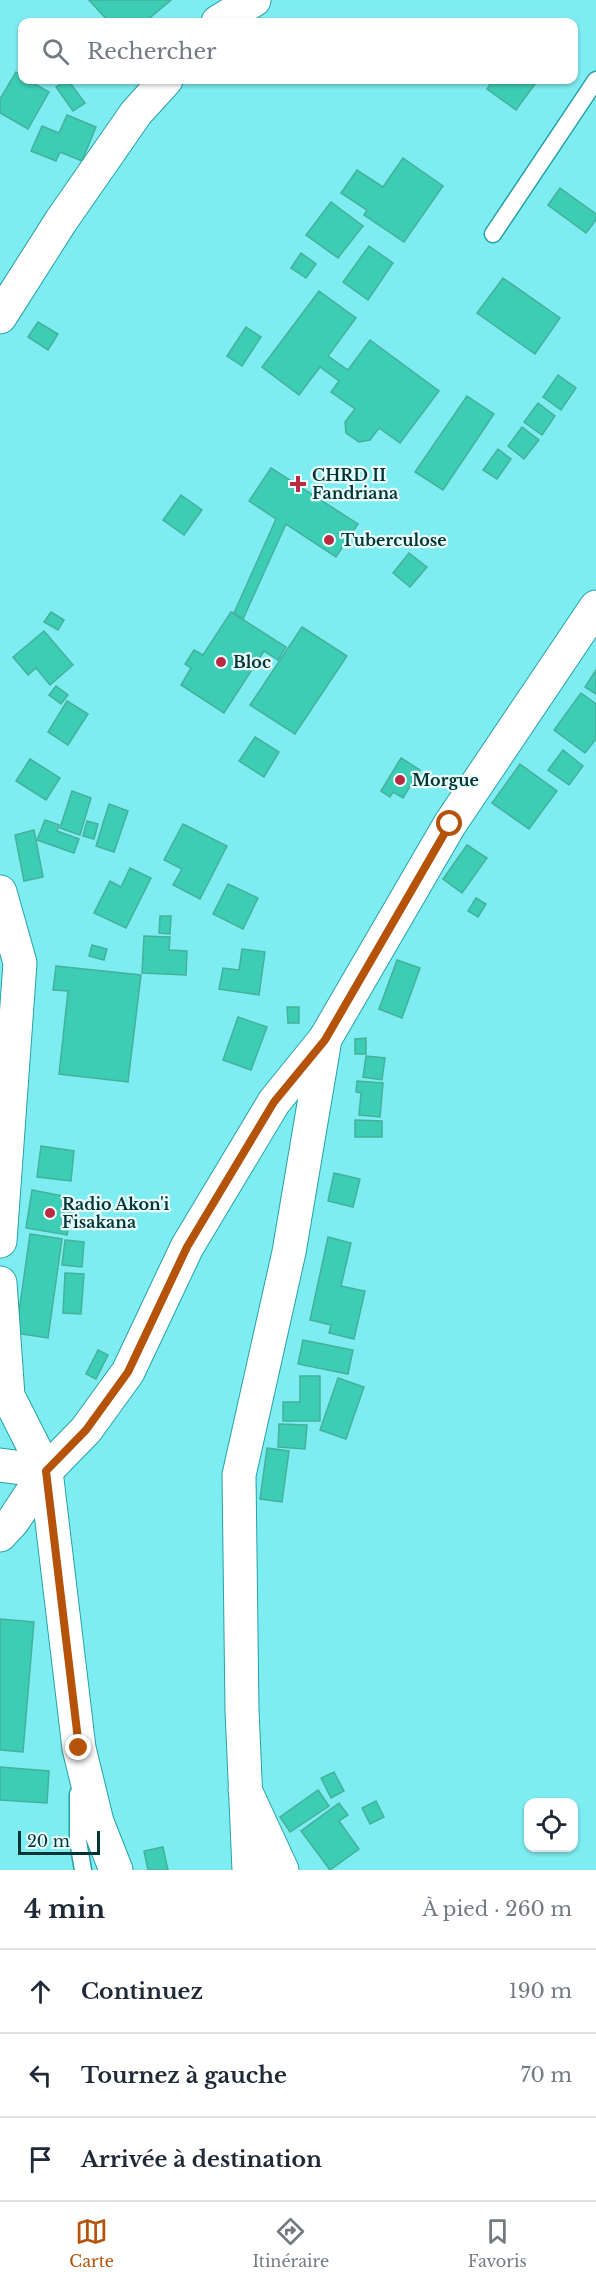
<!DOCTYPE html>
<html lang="fr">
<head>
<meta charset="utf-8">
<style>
	:root { --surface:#fff; --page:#f2f2f3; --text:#1f2937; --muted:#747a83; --line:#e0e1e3; --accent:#b45309 }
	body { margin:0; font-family:"Libre Baskerville",serif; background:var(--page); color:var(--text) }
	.controls { position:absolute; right:18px; bottom:18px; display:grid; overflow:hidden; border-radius:12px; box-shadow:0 2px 4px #0004 }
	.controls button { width:54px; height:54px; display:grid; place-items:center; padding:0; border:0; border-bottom:2px solid var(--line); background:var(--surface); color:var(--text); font:30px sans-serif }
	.scale { position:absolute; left:18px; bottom:15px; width:82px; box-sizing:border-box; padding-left:6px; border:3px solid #003435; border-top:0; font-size:16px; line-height:21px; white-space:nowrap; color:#003435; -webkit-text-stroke:4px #eafefe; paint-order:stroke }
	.stop { position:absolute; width:18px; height:18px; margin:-14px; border:4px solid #b45309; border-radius:50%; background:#fff }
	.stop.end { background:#b45309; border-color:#fff; box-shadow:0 2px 6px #0008 }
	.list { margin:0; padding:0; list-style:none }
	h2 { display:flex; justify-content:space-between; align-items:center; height:78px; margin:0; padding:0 24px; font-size:26px }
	h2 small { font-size:20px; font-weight:400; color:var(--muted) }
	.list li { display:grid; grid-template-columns:39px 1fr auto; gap:18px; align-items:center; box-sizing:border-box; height:84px; padding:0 24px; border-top:2px solid var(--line) }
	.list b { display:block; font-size:22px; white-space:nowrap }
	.list em { font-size:20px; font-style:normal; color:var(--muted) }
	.icon { flex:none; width:33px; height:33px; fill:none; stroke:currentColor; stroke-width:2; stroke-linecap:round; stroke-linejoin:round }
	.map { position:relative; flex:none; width:596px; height:1870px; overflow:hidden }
	.search { position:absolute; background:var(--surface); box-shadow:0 2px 4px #0004; left:18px; right:18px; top:18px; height:66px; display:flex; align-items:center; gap:15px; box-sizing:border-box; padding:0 21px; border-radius:12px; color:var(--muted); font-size:22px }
	.sheet { height:330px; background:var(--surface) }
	nav { display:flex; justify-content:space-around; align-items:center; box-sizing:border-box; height:84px; border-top:2px solid var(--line); background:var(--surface); font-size:16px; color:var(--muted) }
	nav a { display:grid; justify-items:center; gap:3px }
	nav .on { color:var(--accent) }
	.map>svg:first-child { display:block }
	.building { fill:#3ccdb4; stroke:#45b09b; stroke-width:1.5 }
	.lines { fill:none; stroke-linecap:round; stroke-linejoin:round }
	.service-casing { stroke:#26a2a6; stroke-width:19 }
	.minor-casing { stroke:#26a2a6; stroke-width:35 }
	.tertiary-casing { stroke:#26a2a6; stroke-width:35 }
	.service { stroke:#fff; stroke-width:16 }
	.minor { stroke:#fff; stroke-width:33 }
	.tertiary { stroke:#fff; stroke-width:33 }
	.route { stroke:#b45309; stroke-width:8 }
	.poi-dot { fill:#bb2a40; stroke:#eafefe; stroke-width:2 }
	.labels { text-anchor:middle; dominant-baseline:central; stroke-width:4.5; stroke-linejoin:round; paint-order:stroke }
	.poi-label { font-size:16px; font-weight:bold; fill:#003435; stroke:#eafefe; text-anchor:start }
</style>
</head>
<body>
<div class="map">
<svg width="596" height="1870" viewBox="0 0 596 1870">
	<rect width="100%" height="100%" fill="#7eedf1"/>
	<g class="building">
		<path d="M 89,0 L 171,0 L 145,22 L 109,22 Z"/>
		<path d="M 16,72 L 22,76 L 22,80 L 28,80 L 49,92 L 28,129 L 0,113 L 0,99 Z"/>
		<path d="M 59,80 L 68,80 L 85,103 L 73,111 L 56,87 L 62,83 Z"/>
		<path d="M 486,80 L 538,80 L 516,110 L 487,89 L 491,83 Z"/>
		<path d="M 67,115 L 96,127 L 82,161 L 60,152 L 56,161 L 31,151 L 42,126 L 59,133 Z"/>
		<path d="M 403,158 L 443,186 L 404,242 L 364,215 L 367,210 L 341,193 L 357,170 L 383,187 Z"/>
		<path d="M 560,188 L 596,214 L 596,220 L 586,233 L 548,205 Z"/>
		<path d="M 331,202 L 363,226 L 338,258 L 306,235 Z"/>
		<path d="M 369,246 L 393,263 L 368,300 L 343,282 Z"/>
		<path d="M 301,253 L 316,264 L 306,278 L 291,268 Z"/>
		<path d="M 503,278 L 560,318 L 535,354 L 477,313 Z"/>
		<path d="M 319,291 L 356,318 L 328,356 L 348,370 L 370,340 L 439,391 L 400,443 L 379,428 L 370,440 L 359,442 L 346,433 L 345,422 L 355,409 L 331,392 L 339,381 L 320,367 L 299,395 L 262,367 Z"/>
		<path d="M 38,322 L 58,334 L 48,350 L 28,337 Z"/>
		<path d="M 246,327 L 261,337 L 242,366 L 227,356 Z"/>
		<path d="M 558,375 L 576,388 L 561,410 L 543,397 Z"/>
		<path d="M 467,396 L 494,414 L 443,490 L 415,472 Z"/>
		<path d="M 538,403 L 555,416 L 542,435 L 524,422 Z"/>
		<path d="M 522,427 L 539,440 L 524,459 L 508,446 Z"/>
		<path d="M 498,449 L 511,459 L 497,479 L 483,470 Z"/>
		<path d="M 271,468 L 358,524 L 336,557 L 286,524 L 243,619 L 234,613 L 276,519 L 249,501 Z"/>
		<path d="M 181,495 L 202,510 L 184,535 L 163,520 Z"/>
		<path d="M 409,553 L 427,567 L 410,587 L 393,573 Z"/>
		<path d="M 51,612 L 64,620 L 58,630 L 44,622 Z"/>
		<path d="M 231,612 L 286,647 L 278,660 L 264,651 L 224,713 L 181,685 L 191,668 L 185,664 L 194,650 L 203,655 Z"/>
		<path d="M 302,627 L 347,656 L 295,734 L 250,705 Z"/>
		<path d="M 44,631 L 73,665 L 50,685 L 36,668 L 28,675 L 13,657 Z"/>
		<path d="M 596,670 L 596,694 L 585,687 Z"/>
		<path d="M 56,686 L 68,695 L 61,704 L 49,695 Z"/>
		<path d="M 581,693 L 596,704 L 596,739 L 585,753 L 554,730 Z"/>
		<path d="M 67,701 L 88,714 L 68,745 L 48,732 Z"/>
		<path d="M 255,737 L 279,752 L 264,777 L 239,761 Z"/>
		<path d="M 563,750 L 583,766 L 569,785 L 548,770 Z"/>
		<path d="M 401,758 L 420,770 L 403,798 L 393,792 L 390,797 L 381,791 Z"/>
		<path d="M 30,759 L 60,778 L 46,800 L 16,781 Z"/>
		<path d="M 520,764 L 557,791 L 529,829 L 492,803 Z"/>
		<path d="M 72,791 L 91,798 L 80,835 L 60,828 Z"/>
		<path d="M 109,804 L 128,811 L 114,852 L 96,846 Z"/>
		<path d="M 45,820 L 59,825 L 57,831 L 79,839 L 74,853 L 37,840 Z"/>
		<path d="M 87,821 L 98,824 L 94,839 L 83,836 Z"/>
		<path d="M 183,824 L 227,846 L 200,899 L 173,885 L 182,869 L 164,860 Z"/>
		<path d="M 34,830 L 43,877 L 24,881 L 15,835 Z"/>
		<path d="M 467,845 L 487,858 L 462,893 L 443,879 Z"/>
		<path d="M 130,868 L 151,878 L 126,928 L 94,913 L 110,881 L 121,887 Z"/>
		<path d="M 228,884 L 258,898 L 243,929 L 213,914 Z"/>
		<path d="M 476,898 L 486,904 L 478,917 L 468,911 Z"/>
		<path d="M 160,916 L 171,916 L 170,934 L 159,933 Z"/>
		<path d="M 144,936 L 170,937 L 169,950 L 187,951 L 186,975 L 142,973 Z"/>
		<path d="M 92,945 L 107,949 L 104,960 L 89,956 Z"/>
		<path d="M 242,949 L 265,952 L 259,995 L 219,989 L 223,968 L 239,970 Z"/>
		<path d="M 397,960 L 420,968 L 402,1018 L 379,1009 Z"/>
		<path d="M 56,966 L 141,975 L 128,1082 L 59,1074 L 68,991 L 53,990 Z"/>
		<path d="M 287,1007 L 299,1007 L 299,1023 L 288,1023 Z"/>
		<path d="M 238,1017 L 267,1027 L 251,1070 L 223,1060 Z"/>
		<path d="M 366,1038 L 366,1054 L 355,1054 L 355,1039 Z"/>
		<path d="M 366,1056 L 385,1058 L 382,1080 L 363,1077 Z"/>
		<path d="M 357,1081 L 383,1083 L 380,1117 L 359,1115 L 361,1093 L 356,1092 Z"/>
		<path d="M 355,1120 L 382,1121 L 382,1137 L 355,1137 Z"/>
		<path d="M 41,1146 L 74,1151 L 71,1181 L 37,1177 Z"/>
		<path d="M 334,1173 L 360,1179 L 353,1207 L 328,1201 Z"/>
		<path d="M 32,1190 L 74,1198 L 67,1235 L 26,1228 Z"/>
		<path d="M 30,1234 L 62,1239 L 48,1338 L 16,1333 Z"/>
		<path d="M 328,1237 L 351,1243 L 341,1286 L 365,1291 L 354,1339 L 329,1333 L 331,1325 L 310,1320 Z"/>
		<path d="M 65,1240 L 84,1242 L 82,1267 L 62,1265 Z"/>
		<path d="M 65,1273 L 84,1274 L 81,1314 L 63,1313 Z"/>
		<path d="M 303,1340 L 353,1350 L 348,1374 L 298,1364 Z"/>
		<path d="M 98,1350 L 108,1355 L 96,1379 L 86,1374 Z"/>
		<path d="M 300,1376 L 320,1376 L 320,1421 L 283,1421 L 283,1402 L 300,1402 Z"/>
		<path d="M 338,1378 L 364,1387 L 346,1439 L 320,1430 Z"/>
		<path d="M 279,1424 L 307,1425 L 305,1449 L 278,1447 Z"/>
		<path d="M 267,1448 L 289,1451 L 282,1502 L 260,1499 Z"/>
		<path d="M 0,1619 L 34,1622 L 23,1752 L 0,1750 Z"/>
		<path d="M 0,1767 L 49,1771 L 47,1803 L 0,1800 Z"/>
		<path d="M 334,1772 L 344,1791 L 331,1798 L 321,1778 Z"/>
		<path d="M 318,1790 L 329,1806 L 290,1832 L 280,1817 Z"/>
		<path d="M 376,1801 L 384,1817 L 370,1824 L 362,1808 Z"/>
		<path d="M 339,1803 L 348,1815 L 339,1821 L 359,1849 L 330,1870 L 301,1831 Z"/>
		<path d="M 163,1847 L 168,1870 L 148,1870 L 144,1851 Z"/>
	</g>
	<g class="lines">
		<g class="service-casing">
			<g id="service">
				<path d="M 493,234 L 596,80"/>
				<path d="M 78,1794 L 78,1841 L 83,1870"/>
			</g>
		</g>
		<g class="minor-casing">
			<g id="minor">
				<path d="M 218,22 L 254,0"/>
				<path d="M 0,317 L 61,221 L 136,113 L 166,80"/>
				<path d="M 0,892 L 20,963 L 0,1241"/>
				<path d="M 0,1283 L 8,1396 L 46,1471 L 79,1748 L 97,1822 L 116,1870"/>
				<path d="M 0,1465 L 46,1471"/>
				<path d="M 0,1535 L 13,1521 L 46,1471 L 86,1430 L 128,1372 L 187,1247 L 274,1102 L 325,1039"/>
				<path d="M 245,1790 L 282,1870"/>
			</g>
		</g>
		<g class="tertiary-casing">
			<path id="tertiary" d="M 249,1870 L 242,1710 L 239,1475 L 289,1252 L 325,1039 L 450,824 L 596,607"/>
		</g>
		<use href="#service" class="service"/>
		<use href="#minor" class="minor"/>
		<use href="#tertiary" class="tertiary"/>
	</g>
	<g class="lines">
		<path class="route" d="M 79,1748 L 46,1471 L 86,1430 L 128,1372 L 187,1247 L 274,1102 L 325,1040 L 450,824"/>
	</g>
	<g class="poi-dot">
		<path d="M295 475h6v6h6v6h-6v6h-6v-6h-6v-6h6z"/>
		<circle cx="329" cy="540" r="6"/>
		<circle cx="221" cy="662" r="6"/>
		<circle cx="400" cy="780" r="6"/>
		<circle cx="50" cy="1213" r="6"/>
	</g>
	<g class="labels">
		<g class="poi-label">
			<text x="312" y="475">CHRD II<tspan x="312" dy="18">Fandriana</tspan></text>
			<text x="341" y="540">Tuberculose</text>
			<text x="233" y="662">Bloc</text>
			<text x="412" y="780">Morgue</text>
			<text x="62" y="1204">Radio Akon'i<tspan x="62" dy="18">Fisakana</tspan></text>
		</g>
	</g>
</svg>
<div class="controls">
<button><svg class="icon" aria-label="locate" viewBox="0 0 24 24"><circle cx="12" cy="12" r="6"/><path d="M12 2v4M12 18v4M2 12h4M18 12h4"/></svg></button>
</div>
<div class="scale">20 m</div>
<div class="stop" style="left:450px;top:824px"></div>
<div class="stop end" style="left:79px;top:1748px"></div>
<div class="search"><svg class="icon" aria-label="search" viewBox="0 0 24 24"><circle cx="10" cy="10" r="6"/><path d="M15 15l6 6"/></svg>Rechercher</div>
</div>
<section class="sheet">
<h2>4 min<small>À pied · 260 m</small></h2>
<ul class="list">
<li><svg class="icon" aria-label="ahead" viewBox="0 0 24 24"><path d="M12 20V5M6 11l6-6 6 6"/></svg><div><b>Continuez</b></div><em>190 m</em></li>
<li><svg class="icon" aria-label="left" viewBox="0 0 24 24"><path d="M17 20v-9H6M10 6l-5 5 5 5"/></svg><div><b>Tournez à gauche</b></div><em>70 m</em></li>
<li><svg class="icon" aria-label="arrive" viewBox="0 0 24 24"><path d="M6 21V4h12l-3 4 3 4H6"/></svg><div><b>Arrivée à destination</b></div></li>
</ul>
</section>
<nav>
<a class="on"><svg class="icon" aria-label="map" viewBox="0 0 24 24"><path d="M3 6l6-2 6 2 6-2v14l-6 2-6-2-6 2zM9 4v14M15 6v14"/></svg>Carte</a>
<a><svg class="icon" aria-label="directions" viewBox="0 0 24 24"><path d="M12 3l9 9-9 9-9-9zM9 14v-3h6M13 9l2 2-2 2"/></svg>Itinéraire</a>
<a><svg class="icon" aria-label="saved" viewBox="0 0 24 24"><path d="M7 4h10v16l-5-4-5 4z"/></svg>Favoris</a>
</nav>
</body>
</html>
